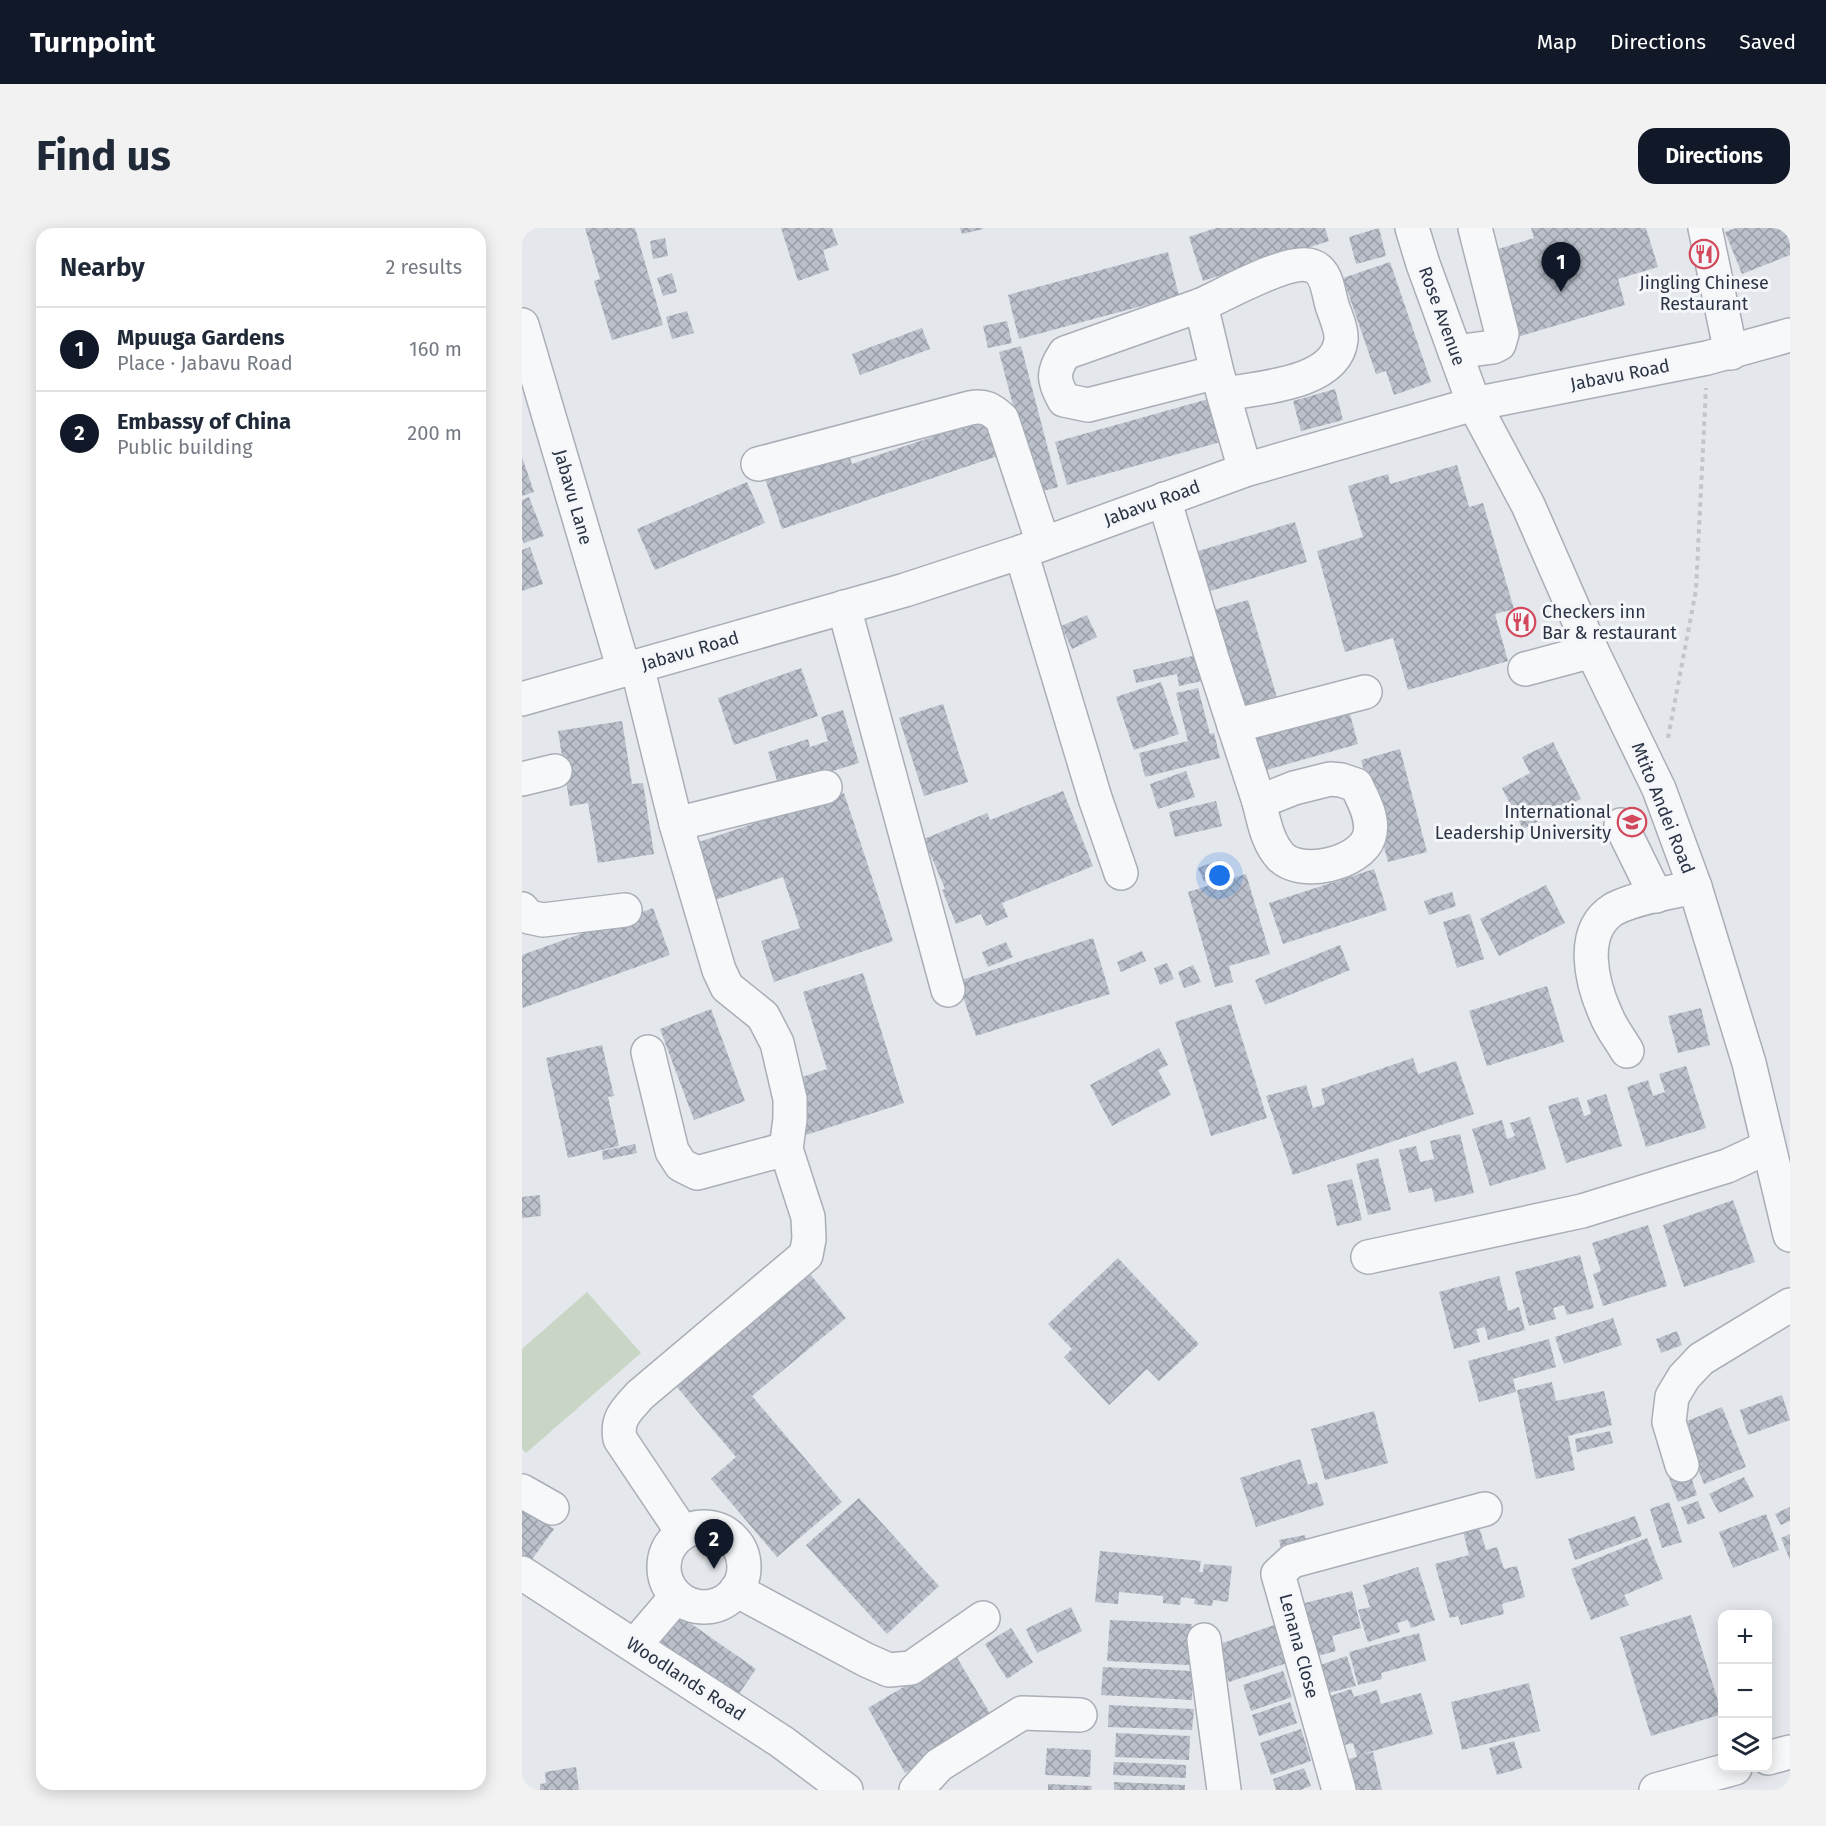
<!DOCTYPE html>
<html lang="en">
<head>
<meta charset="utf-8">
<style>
	:root { --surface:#fff; --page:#f2f2f3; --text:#1f2937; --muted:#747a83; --line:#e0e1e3; --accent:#111827 }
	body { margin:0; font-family:"Fira Sans",sans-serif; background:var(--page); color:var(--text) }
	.controls { position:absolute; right:18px; bottom:18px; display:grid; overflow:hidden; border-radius:12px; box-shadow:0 3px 15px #0003 }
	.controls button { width:54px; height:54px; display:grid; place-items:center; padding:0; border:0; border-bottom:2px solid var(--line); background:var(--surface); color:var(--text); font:30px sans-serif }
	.you { position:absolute; left:698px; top:648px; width:21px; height:21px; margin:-15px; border:4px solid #fff; border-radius:50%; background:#1a73e8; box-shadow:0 0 0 9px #1a73e833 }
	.badge { display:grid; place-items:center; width:39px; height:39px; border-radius:50%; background:var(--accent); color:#fff; font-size:20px; font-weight:700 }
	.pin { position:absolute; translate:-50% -50px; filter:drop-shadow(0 2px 3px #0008) }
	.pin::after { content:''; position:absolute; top:32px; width:21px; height:18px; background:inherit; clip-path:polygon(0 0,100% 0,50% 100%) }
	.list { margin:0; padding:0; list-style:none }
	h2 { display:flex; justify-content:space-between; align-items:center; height:78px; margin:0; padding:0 24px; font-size:26px }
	h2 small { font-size:20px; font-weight:400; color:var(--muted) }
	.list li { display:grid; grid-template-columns:39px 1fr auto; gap:18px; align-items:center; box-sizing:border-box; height:84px; padding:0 24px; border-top:2px solid var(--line) }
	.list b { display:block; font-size:22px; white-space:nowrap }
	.list p { margin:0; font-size:20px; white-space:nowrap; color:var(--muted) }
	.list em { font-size:20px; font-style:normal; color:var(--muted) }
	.icon { flex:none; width:33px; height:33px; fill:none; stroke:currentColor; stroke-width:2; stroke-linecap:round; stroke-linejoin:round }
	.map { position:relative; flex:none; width:1268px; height:1562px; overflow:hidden; border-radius:18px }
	header { display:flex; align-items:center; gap:36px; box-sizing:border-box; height:84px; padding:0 30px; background:var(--accent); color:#fff }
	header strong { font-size:28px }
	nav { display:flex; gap:33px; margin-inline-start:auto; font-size:21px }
	.intro { display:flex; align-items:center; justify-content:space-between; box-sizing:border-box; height:144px; padding:0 36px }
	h1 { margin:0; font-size:42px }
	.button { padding:15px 27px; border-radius:18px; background:var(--accent); color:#fff; font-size:21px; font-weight:700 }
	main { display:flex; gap:36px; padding:0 36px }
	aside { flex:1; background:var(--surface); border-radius:18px; box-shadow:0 3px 15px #0003 }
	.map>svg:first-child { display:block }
	.pitch { fill:#c9d6c5 }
	.building { fill:url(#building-cross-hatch) }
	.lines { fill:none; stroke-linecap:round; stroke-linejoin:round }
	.minor-casing { stroke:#a9aeb7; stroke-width:36 }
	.path { stroke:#c2c5cb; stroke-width:4; stroke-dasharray:4.5 4.5; stroke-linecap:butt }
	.minor { stroke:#f7f8fa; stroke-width:33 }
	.labels { text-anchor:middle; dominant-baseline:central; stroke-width:6; stroke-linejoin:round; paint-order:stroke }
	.poi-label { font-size:18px; fill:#2b3445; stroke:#f4f6f9 }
	.street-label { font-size:18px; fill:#2b3445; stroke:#f4f6f9 }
</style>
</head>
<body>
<header>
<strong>Turnpoint</strong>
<nav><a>Map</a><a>Directions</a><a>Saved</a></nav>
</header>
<div class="intro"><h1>Find us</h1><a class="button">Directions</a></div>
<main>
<aside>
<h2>Nearby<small>2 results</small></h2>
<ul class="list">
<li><span class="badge">1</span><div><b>Mpuuga Gardens</b><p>Place · Jabavu Road</p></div><em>160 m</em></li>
<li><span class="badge">2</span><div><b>Embassy of China</b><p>Public building</p></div><em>200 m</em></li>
</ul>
</aside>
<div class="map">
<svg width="1268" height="1562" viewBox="0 0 1268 1562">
	<defs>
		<pattern id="building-cross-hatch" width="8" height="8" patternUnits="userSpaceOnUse" patternTransform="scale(1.5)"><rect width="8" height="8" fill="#bbc0ca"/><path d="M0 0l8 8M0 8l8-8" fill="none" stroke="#989da6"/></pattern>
	</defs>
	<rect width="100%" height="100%" fill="#e4e7ec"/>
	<path class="pitch" d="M 65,1064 L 119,1125 L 4,1225 L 0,1221 L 0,1121 Z"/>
	<g class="building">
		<path d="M 63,0 L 113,0 L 141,97 L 90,112 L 72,53 L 78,51 Z"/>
		<path d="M 259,0 L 310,0 L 316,17 L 301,22 L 307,42 L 276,53 Z"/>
		<path d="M 438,0 L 461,0 L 461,1 L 440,6 Z"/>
		<path d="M 694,0 L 803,0 L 807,13 L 681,53 L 667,9 Z"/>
		<path d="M 857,0 L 864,28 L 834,36 L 827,9 Z"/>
		<path d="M 1009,0 L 1124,0 L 1136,39 L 1096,51 L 1103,77 L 992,110 L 966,24 L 1012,10 Z"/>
		<path d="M 1214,0 L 1268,0 L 1268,27 L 1220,46 L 1203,4 Z"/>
		<path d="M 143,10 L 146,28 L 131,31 L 128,13 Z"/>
		<path d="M 646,24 L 657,68 L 497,111 L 486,67 Z"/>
		<path d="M 868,34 L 909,154 L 872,167 L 864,143 L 854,146 L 821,50 Z"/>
		<path d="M 150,45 L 155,64 L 141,68 L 135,50 Z"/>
		<path d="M 165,83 L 172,105 L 150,111 L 144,89 Z"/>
		<path d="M 485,93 L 490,115 L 466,120 L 461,98 Z"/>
		<path d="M 400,100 L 408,121 L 338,147 L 330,126 Z"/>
		<path d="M 499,118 L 536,259 L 514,265 L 477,124 Z"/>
		<path d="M 813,161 L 821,192 L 779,203 L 771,173 Z"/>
		<path d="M 690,170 L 702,213 L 545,257 L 533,214 Z"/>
		<path d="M 463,191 L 476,228 L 260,301 L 241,245 L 324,218 L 330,236 Z"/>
		<path d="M 0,229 L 12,264 L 0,268 Z"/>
		<path d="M 935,237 L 947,279 L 961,275 L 992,381 L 973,386 L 986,433 L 886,462 L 871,410 L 823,424 L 795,323 L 841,309 L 826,258 L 866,246 L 868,256 Z"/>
		<path d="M 225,254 L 243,295 L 133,342 L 115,301 Z"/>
		<path d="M 7,269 L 22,308 L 2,315 L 0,311 L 0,272 Z"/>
		<path d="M 773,294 L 785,334 L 685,364 L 673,324 Z"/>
		<path d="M 8,319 L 21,356 L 0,363 L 0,322 Z"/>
		<path d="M 726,372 L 756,473 L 721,483 L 691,382 Z"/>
		<path d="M 565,387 L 575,409 L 550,421 L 539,398 Z"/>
		<path d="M 679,426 L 685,452 L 657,458 L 655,446 L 614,455 L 611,442 Z"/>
		<path d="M 279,440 L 296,488 L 212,517 L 196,470 Z"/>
		<path d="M 639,454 L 657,506 L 612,522 L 594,469 Z"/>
		<path d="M 676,460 L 688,506 L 692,505 L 698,530 L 623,549 L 617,525 L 666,513 L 654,465 Z"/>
		<path d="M 421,476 L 446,554 L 402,568 L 377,490 Z"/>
		<path d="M 826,479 L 836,516 L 734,545 L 723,507 Z"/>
		<path d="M 321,482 L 337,535 L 257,559 L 246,524 L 286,511 L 288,519 L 306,513 L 299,489 Z"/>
		<path d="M 100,493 L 110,556 L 121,555 L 132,626 L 76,635 L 66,575 L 48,578 L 36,503 Z"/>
		<path d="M 1031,514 L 1059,571 L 1001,601 L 980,560 L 1008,545 L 1000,529 Z"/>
		<path d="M 878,521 L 905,624 L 866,634 L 839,532 Z"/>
		<path d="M 664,543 L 673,569 L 636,581 L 628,556 Z"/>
		<path d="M 541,563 L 571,638 L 480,675 L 486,689 L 464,698 L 459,686 L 434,696 L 420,662 L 423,661 L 402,611 L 465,585 L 468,592 Z"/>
		<path d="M 322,565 L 371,713 L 252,754 L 239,713 L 278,700 L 261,649 L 190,673 L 171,616 Z"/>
		<path d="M 694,573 L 700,598 L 653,609 L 647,584 Z"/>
		<path d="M 697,632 L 702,645 L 682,654 L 676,640 Z"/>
		<path d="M 852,641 L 865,682 L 761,716 L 747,675 Z"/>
		<path d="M 724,646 L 748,726 L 707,738 L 711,754 L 693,759 L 666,664 Z"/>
		<path d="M 1024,657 L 1043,695 L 977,728 L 958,691 Z"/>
		<path d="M 930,664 L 934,678 L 907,687 L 902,673 Z"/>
		<path d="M 131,680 L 148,727 L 1,780 L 0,776 L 0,727 Z"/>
		<path d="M 948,686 L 962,731 L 935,740 L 921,694 Z"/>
		<path d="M 571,710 L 588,766 L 454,808 L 436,753 Z"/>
		<path d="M 484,714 L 491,729 L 466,739 L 460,724 Z"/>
		<path d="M 818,717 L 828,742 L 743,777 L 733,752 Z"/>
		<path d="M 620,723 L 624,733 L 599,744 L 595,734 Z"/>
		<path d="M 645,735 L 652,751 L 638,757 L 632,740 Z"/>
		<path d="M 671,737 L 679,754 L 662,760 L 656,744 Z"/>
		<path d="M 341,745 L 382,875 L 281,908 L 264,854 L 305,841 L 281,764 Z"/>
		<path d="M 1025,758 L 1042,814 L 965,838 L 947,783 Z"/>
		<path d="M 709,776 L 745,890 L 689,908 L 653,794 Z"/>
		<path d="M 1179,780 L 1188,817 L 1156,825 L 1146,788 Z"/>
		<path d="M 189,781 L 223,873 L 172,892 L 138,801 Z"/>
		<path d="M 80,817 L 92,868 L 86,869 L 97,918 L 46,930 L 24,830 Z"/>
		<path d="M 637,820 L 646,837 L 636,842 L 649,867 L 590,898 L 568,857 Z"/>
		<path d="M 891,830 L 896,846 L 934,833 L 952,886 L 771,947 L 744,868 L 784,857 L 791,880 L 803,876 L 799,861 Z"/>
		<path d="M 1164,838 L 1184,900 L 1124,919 L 1105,859 L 1126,852 L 1131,868 L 1143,864 L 1137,846 Z"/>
		<path d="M 1084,866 L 1100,918 L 1044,935 L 1026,878 L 1056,869 L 1062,888 L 1069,886 L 1065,872 Z"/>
		<path d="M 1008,889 L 1024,941 L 968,958 L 950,901 L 980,892 L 985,911 L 993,908 L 988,895 Z"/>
		<path d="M 938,906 L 952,965 L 913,974 L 910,960 L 887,965 L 877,922 L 894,918 L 898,934 L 912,931 L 908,913 Z"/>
		<path d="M 113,916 L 115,925 L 81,932 L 80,923 Z"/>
		<path d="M 856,930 L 869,982 L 846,987 L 834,936 Z"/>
		<path d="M 830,951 L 840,992 L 815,998 L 805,957 Z"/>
		<path d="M 18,967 L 19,988 L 0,990 L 0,969 Z"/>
		<path d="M 1211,972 L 1233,1034 L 1162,1059 L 1141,997 Z"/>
		<path d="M 1126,997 L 1145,1058 L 1081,1078 L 1071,1046 L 1079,1043 L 1070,1015 Z"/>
		<path d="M 1058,1027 L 1072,1080 L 1045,1087 L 1042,1077 L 1031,1080 L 1034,1091 L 1007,1098 L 993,1044 Z"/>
		<path d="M 596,1030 L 677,1116 L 637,1153 L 625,1141 L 587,1177 L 542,1129 L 550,1121 L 526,1096 Z"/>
		<path d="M 288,1046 L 324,1090 L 230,1168 L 320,1274 L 255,1329 L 189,1251 L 214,1229 L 154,1158 Z"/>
		<path d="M 977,1048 L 986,1083 L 997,1079 L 1003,1102 L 966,1112 L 963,1099 L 954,1101 L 958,1114 L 932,1121 L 917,1064 Z"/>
		<path d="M 1091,1090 L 1100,1117 L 1042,1136 L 1033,1109 Z"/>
		<path d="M 1155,1103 L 1160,1117 L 1139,1125 L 1134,1111 Z"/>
		<path d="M 1027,1111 L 1034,1139 L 991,1151 L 994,1164 L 957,1174 L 946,1133 Z"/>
		<path d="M 1030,1154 L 1034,1173 L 1082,1163 L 1090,1197 L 1046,1208 L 1053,1242 L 1014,1251 L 995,1162 Z"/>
		<path d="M 1260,1167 L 1268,1192 L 1226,1207 L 1218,1182 Z"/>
		<path d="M 1200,1179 L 1224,1239 L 1182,1256 L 1158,1196 Z"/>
		<path d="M 852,1183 L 866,1235 L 803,1252 L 789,1201 Z"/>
		<path d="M 1088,1203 L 1091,1215 L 1055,1224 L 1053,1211 Z"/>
		<path d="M 778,1231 L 786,1257 L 795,1254 L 802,1277 L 734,1299 L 718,1250 Z"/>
		<path d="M 1167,1243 L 1175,1267 L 1156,1274 L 1147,1250 Z"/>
		<path d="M 1222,1249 L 1232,1269 L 1197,1285 L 1187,1266 Z"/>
		<path d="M 337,1270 L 417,1358 L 365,1406 L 284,1317 Z"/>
		<path d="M 1176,1273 L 1183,1290 L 1166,1297 L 1159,1279 Z"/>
		<path d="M 1147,1274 L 1160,1314 L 1140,1320 L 1128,1281 Z"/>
		<path d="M 0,1278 L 32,1301 L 6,1337 L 0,1333 Z"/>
		<path d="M 1268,1279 L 1268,1293 L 1259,1297 L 1253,1286 Z"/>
		<path d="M 1244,1286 L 1257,1322 L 1211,1340 L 1197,1304 Z"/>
		<path d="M 1113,1288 L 1120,1308 L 1053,1332 L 1046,1311 Z"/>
		<path d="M 957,1299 L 964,1322 L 975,1319 L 982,1341 L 995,1338 L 1003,1369 L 980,1376 L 982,1386 L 939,1397 L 936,1388 L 928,1390 L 913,1336 L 947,1327 L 941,1303 Z"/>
		<path d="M 1268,1306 L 1268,1332 L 1259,1310 Z"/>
		<path d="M 783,1307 L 786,1324 L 761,1329 L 757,1312 Z"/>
		<path d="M 1125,1310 L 1141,1351 L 1102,1367 L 1107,1377 L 1069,1392 L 1049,1341 Z"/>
		<path d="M 578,1323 L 679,1333 L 677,1344 L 681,1344 L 682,1336 L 710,1338 L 706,1374 L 691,1372 L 690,1378 L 672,1376 L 673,1371 L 659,1369 L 658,1377 L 641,1375 L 641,1368 L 597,1364 L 596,1376 L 573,1374 Z"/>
		<path d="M 896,1339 L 913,1392 L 889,1400 L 886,1392 L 875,1395 L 878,1404 L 846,1414 L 836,1382 L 848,1379 L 841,1357 Z"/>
		<path d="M 830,1363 L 839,1400 L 810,1408 L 814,1423 L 792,1429 L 779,1376 Z"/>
		<path d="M 549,1379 L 560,1403 L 515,1425 L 504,1401 Z"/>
		<path d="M 148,1381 L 234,1441 L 212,1473 L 126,1413 Z"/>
		<path d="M 1169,1387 L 1200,1486 L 1129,1508 L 1098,1409 Z"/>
		<path d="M 588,1392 L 670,1396 L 667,1437 L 585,1433 Z"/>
		<path d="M 755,1396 L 768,1434 L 707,1454 L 695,1417 Z"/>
		<path d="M 489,1400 L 511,1434 L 485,1451 L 463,1416 Z"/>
		<path d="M 897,1405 L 904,1433 L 859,1445 L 860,1451 L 836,1457 L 827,1424 Z"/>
		<path d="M 434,1428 L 472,1492 L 383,1545 L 346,1480 Z"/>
		<path d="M 825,1428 L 834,1458 L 806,1465 L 798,1437 Z"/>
		<path d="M 581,1439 L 671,1443 L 670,1472 L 579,1467 Z"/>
		<path d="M 761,1443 L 770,1469 L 729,1483 L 721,1457 Z"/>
		<path d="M 1007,1455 L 1018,1503 L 940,1522 L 929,1474 Z"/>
		<path d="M 829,1461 L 832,1469 L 855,1462 L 859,1476 L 899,1465 L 911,1506 L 837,1527 L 851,1524 L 860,1562 L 829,1562 L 821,1532 L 835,1529 L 831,1515 L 823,1517 L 808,1468 Z"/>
		<path d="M 768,1474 L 775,1495 L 737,1508 L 730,1487 Z"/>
		<path d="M 587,1477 L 672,1481 L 670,1502 L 586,1499 Z"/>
		<path d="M 779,1501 L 789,1533 L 749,1547 L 738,1515 Z"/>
		<path d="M 594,1505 L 668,1508 L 667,1532 L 593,1529 Z"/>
		<path d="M 992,1513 L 1000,1540 L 975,1547 L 967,1520 Z"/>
		<path d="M 525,1520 L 569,1522 L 568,1549 L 523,1547 Z"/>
		<path d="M 592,1534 L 664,1537 L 664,1550 L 591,1547 Z"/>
		<path d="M 54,1539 L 57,1562 L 18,1562 L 18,1556 L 24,1555 L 23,1544 Z"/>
		<path d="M 782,1540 L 789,1558 L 778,1562 L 754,1562 L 751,1551 Z"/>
		<path d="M 592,1554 L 663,1557 L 663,1562 L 592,1562 Z"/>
		<path d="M 526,1556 L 570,1558 L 569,1562 L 526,1562 Z"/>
	</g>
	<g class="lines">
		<g class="minor-casing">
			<g id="minor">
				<path d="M 890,0 L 901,36 L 952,176 L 1006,277 L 1070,423 L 1137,561 L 1173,659 L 1227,835 L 1268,1007"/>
				<path d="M 1183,0 L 1209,125"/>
				<path d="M 679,77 C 702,67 768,29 790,38 C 805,43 806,63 810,77 C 813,87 820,101 819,112 C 814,156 736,160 702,166"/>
				<path d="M 0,97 L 102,442"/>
				<path d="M 933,124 L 971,119 L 977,116 L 980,106 L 953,0"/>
				<path d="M 695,144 L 566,177 L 542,172 C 531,152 530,144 543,125 L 679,77 L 695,144 L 723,242"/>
				<path d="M 236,236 L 448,180 C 463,177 469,181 480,191 L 521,315"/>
				<path d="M 642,271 L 690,430 L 737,574"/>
				<path d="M 499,324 L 573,570 L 599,645"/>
				<path d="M 322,379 L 426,762"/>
				<path d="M 115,438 L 154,596 L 197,742 L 205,759 L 241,788 L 255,815 L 268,871 L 268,891 L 264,921 L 286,989 L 287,1011 L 284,1027 L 118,1167 C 105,1182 94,1190 98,1211 L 161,1305"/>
				<path d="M 1003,441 L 1070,423"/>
				<path d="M 0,471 L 383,362 L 499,324 L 723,242 L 952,176 L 1185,130 L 1268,107"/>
				<path d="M 712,498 L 843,464"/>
				<path d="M 0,551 L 33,543"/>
				<path d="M 808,551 L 819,552 L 834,557 C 841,571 853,592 847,609 C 838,636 779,649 759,629 C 745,614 742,593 737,574 L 772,560 Z"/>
				<path d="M 154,596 L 303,559"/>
				<path d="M 1099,597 L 1134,668"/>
				<path d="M 0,681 L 7,689 L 21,692 L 103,682"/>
				<path d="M 1105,823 C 1098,811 1089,800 1084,787 C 1070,756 1056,703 1092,681 C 1113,670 1149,664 1173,659"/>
				<path d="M 126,824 L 150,923 L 159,937 L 175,945 L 264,921"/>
				<path d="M 846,1029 L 1060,983 L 1205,938 L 1246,919"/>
				<path d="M 1160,1237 L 1147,1194 L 1150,1169 L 1162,1149 L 1179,1131 L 1268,1077"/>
				<path d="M 0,1263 L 30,1280"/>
				<circle cx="182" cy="1339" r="40"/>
				<path d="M 0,1345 L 260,1514 L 324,1562"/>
				<path d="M 214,1362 L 344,1432 L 367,1442 L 389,1440 L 461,1390"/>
				<path d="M 682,1412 L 702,1562"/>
				<path d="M 113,1417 L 154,1369"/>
				<path d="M 1246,1530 L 1268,1524"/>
				<path d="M 394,1562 L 417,1537 L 500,1485 L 558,1487"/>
				<path d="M 817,1562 L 756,1346 L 770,1333 L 963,1281"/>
				<path d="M 1134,1562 L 1213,1540"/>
			</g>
		</g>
		<path class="path" d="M 1146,510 L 1174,362 L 1184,160"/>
		<use href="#minor" class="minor"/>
	</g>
	<defs>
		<g id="restaurant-ring" transform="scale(1.5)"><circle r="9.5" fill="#f4f6f9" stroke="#d1495b" stroke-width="1.5"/><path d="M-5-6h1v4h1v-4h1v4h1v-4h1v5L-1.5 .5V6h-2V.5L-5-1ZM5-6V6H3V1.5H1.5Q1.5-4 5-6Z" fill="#d1495b"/></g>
		<g id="university-ring" transform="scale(1.5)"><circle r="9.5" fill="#f4f6f9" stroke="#d1495b" stroke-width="1.5"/><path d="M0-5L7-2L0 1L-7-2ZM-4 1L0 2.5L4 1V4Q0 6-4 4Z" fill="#d1495b"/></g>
	</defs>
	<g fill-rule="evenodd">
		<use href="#restaurant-ring" x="1182" y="26"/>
		<use href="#restaurant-ring" x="999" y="394"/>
		<use href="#university-ring" x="1110" y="594"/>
	</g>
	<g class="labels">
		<g class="poi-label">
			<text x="1182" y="55">Jingling Chinese<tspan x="1182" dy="21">Restaurant</tspan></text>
			<text x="1020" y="384" text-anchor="start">Checkers inn<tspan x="1020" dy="21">Bar &amp; restaurant</tspan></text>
			<text x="1089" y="584" text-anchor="end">International<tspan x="1089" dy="21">Leadership University</tspan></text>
		</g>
		<g class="street-label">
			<text transform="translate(920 88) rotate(70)">Rose Avenue</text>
			<text transform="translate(1098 147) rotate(-11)">Jabavu Road</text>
			<text transform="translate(51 269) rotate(74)">Jabavu Lane</text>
			<text transform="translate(630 275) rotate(-20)">Jabavu Road</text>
			<text transform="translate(168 423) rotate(-16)">Jabavu Road</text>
			<text transform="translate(1141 580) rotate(68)">Mtito Andei Road</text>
			<text transform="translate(777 1418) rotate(75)">Lenana Close</text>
			<text transform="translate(164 1451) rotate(33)">Woodlands Road</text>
		</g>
	</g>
</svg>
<div class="controls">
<button>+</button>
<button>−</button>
<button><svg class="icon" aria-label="layers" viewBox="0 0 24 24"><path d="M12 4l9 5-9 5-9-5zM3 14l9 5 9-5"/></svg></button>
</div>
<div class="you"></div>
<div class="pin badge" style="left:1039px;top:64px">1</div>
<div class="pin badge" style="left:192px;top:1341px">2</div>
</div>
</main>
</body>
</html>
